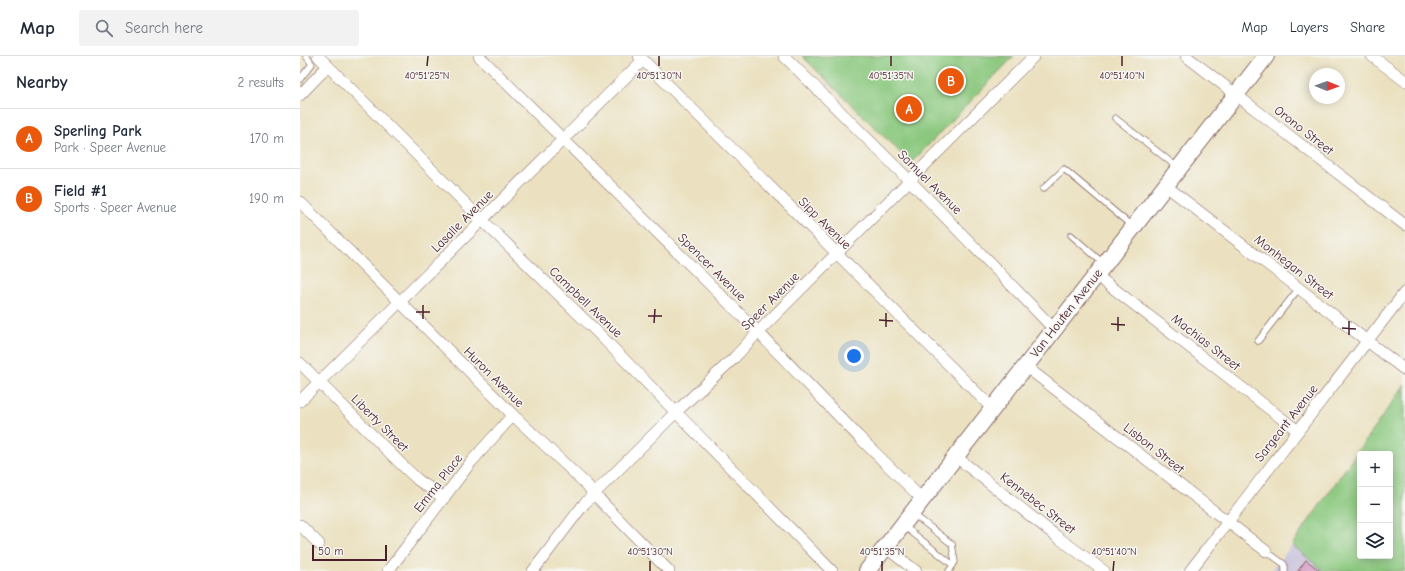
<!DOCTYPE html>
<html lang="en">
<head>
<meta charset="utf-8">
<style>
	:root { --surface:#fff; --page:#f2f2f3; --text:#1f2937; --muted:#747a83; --line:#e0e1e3; --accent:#ea580c }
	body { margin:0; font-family:"Comic Neue",sans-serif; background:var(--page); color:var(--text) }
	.controls { position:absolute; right:12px; bottom:12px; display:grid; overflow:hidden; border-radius:4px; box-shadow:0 2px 10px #0003 }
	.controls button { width:36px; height:36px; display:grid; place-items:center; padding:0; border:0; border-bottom:1px solid var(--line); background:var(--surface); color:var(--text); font:20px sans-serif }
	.compass { position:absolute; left:1009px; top:12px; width:36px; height:36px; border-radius:50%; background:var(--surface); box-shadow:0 2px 10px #0003; rotate:91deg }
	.scale { position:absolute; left:12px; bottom:10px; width:75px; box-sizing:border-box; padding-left:4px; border:2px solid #4a1f2b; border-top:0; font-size:11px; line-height:14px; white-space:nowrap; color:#4a1f2b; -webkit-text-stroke:3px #f6f6f2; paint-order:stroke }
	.you { position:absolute; left:554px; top:300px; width:14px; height:14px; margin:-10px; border:3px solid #fff; border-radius:50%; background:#1a73e8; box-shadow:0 0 0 6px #1a73e833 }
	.badge { display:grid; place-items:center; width:26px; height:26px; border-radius:50%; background:var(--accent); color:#fff; font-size:13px; font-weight:700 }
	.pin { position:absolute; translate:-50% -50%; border:2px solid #fff; box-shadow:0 1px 4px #0006 }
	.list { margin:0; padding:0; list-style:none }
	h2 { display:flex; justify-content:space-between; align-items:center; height:52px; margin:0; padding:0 16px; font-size:17px }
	h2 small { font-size:13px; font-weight:400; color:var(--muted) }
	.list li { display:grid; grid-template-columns:26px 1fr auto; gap:12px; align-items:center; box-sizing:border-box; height:60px; padding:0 16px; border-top:1px solid var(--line) }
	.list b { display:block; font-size:15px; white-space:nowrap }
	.list p { margin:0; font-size:13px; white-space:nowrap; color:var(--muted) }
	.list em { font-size:13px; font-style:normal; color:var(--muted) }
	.icon { flex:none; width:22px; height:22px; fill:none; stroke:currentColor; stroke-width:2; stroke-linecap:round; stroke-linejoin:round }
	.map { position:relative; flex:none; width:1105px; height:515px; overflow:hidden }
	header { display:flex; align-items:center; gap:24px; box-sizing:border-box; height:56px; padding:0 20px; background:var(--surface); border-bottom:1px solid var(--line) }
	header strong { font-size:19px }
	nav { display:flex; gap:22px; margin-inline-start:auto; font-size:14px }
	.search { width:280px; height:36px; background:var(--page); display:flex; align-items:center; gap:10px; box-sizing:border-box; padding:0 14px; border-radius:4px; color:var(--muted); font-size:15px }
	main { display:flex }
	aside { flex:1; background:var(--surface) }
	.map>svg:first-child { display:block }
	.industrial { fill:#c6c0d9 }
	.green { fill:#8ac87e; stroke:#6a7454; fill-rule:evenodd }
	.building { fill:#d492c1 }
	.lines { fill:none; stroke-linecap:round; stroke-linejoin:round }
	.service-casing { stroke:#82635f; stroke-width:7 }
	.minor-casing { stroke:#82635f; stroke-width:12 }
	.secondary-casing { stroke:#82635f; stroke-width:18 }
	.service { stroke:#fff; stroke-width:5.5 }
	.minor { stroke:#fff; stroke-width:11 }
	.secondary { stroke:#fff; stroke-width:16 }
	.ticks { fill:none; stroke:#4a1f2b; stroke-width:1.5 }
	.labels { text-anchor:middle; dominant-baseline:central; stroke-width:3; stroke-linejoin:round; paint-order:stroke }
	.street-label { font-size:13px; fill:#4a1f2b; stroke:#f6f6f2 }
	.ticks-label { font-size:10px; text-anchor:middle; fill:#4a1f2b; stroke:#f6f6f2; stroke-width:3; stroke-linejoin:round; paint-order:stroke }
</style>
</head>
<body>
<header>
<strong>Map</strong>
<div class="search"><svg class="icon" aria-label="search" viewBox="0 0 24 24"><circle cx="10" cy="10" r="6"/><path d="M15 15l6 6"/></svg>Search here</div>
<nav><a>Map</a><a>Layers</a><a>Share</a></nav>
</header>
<main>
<aside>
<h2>Nearby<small>2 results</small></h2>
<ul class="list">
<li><span class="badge">A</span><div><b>Sperling Park</b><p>Park · Speer Avenue</p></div><em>170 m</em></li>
<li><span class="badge">B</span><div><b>Field #1</b><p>Sports · Speer Avenue</p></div><em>190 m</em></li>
</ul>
</aside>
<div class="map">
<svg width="1105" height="515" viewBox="0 0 1105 515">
	<rect width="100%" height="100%" fill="#f6f6f2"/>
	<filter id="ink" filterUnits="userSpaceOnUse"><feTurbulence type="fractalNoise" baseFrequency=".025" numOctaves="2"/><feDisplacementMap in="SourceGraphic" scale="8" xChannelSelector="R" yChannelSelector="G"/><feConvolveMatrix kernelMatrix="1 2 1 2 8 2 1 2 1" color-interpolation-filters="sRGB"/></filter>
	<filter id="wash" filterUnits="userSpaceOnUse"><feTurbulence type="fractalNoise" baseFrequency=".012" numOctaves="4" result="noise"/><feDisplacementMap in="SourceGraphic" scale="16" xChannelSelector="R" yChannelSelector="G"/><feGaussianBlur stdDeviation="0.9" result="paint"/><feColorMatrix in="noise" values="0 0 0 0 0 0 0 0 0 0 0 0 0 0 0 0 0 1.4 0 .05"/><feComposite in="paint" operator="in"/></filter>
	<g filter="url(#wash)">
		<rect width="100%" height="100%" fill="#ebe1c0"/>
		<path class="industrial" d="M 992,489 L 1024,515 L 971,515 Z"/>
		<g class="green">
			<path d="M 502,0 L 714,0 L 611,107 Z"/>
			<path d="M 1105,328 L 1105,515 L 1024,515 L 992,489 ZM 1060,398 L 1090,398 L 1090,500 L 1060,500 Z"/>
		</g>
		<g id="blocks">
			<path class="building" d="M 1006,504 L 1020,515 L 998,515 Z"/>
		</g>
	</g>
	<g filter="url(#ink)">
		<use href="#blocks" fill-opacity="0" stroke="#82635f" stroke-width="1"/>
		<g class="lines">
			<g class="service-casing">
				<g id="service">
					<path d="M 0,23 L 12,8 L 6,0"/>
					<path d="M 815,62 L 877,111"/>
					<path d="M 743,133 L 764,113 L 833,171"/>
					<path d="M 771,179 L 804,208"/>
					<path d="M 958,285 L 999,232"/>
					<path d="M 613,458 L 652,488 L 655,506 L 649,515"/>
					<path d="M 604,470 L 653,509"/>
					<path d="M 966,495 L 984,508 L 985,511 L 985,515"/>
				</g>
			</g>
			<g class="minor-casing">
				<g id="minor">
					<path d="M 18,0 L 182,164 L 296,275 L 532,515"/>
					<path d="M 179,0 L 458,276 L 558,380 L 622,443"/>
					<path d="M 339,0 L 692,352"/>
					<path d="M 484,0 L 620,135 L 754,273"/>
					<path d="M 886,0 L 1105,169"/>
					<path d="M 1072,0 L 1105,25"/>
					<path d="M 0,39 L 28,10"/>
					<path d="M 866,130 L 1105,314"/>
					<path d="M 0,146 L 213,359 L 287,429 L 294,438 L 369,515"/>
					<path d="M 796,219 L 998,375"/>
					<path d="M 0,307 L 100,407 L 118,424 L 144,442"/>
					<path d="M 725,310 L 928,466 L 966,495"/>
					<path d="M 0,345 L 343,4"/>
					<path d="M 655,400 L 756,480 L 804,515"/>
					<path d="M 0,469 L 19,488"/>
					<path d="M 585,491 L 616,515"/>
					<path d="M 88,515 L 171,406 L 213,359"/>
					<path d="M 233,515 L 284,448 L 376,356 L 434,302 L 458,276 L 734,0"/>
					<path d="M 890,515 L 1105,236"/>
				</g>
			</g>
			<g class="secondary-casing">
				<path id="secondary" d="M 567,515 L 966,0"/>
			</g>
			<use href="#service" class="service"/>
			<use href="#minor" class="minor"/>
			<use href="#secondary" class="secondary"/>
		</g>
	</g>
	<path class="ticks" d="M 127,10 L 128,0M 359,10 L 359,0M 591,10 L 591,0M 822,10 L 822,0M 116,256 L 130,256M 348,260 L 362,260M 123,263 L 123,249M 579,264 L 593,265M 354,267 L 355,253M 811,268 L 825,269M 586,271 L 586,257M 1042,272 L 1056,273M 818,275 L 818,261M 1049,279 L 1049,265M 350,515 L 350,505M 582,515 L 582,505M 813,515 L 814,505"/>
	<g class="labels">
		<g class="street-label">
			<text transform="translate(1004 74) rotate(38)">Orono Street</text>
			<text transform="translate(630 126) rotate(45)">Samuel Avenue</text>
			<text transform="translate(162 165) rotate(-45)">Lasalle Avenue</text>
			<text transform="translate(525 167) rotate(45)">Sipp Avenue</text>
			<text transform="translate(412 211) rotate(45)">Spencer Avenue</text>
			<text transform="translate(994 211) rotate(38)">Monhegan Street</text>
			<text transform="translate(470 245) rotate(-45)">Speer Avenue</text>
			<text transform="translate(286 246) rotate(44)">Campbell Avenue</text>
			<text transform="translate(766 257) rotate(-52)">Van Houten Avenue</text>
			<text transform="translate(906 286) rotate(38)">Machias Street</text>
			<text transform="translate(194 321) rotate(45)">Huron Avenue</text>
			<text transform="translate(80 367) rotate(45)">Liberty Street</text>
			<text transform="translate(986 367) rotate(-52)">Sargeant Avenue</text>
			<text transform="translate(854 392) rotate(38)">Lisbon Street</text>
			<text transform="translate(138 427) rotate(-52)">Emma Place</text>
			<text transform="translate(738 447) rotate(38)">Kennebec Street</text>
		</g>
	</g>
	<g class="ticks-label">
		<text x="127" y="23">40°51'25"N</text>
		<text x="359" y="23">40°51'30"N</text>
		<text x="591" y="23">40°51'35"N</text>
		<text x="822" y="23">40°51'40"N</text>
		<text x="350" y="499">40°51'30"N</text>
		<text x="582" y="499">40°51'35"N</text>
		<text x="814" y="499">40°51'40"N</text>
	</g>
</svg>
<div class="controls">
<button>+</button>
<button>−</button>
<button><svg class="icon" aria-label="layers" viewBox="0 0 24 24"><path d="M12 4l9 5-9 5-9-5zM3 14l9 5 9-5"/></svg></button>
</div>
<svg class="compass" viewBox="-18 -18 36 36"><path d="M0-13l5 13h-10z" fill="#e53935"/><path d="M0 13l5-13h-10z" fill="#747a83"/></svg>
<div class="scale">50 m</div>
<div class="you"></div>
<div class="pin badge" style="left:609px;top:53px">A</div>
<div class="pin badge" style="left:651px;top:25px">B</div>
</div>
</main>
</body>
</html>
